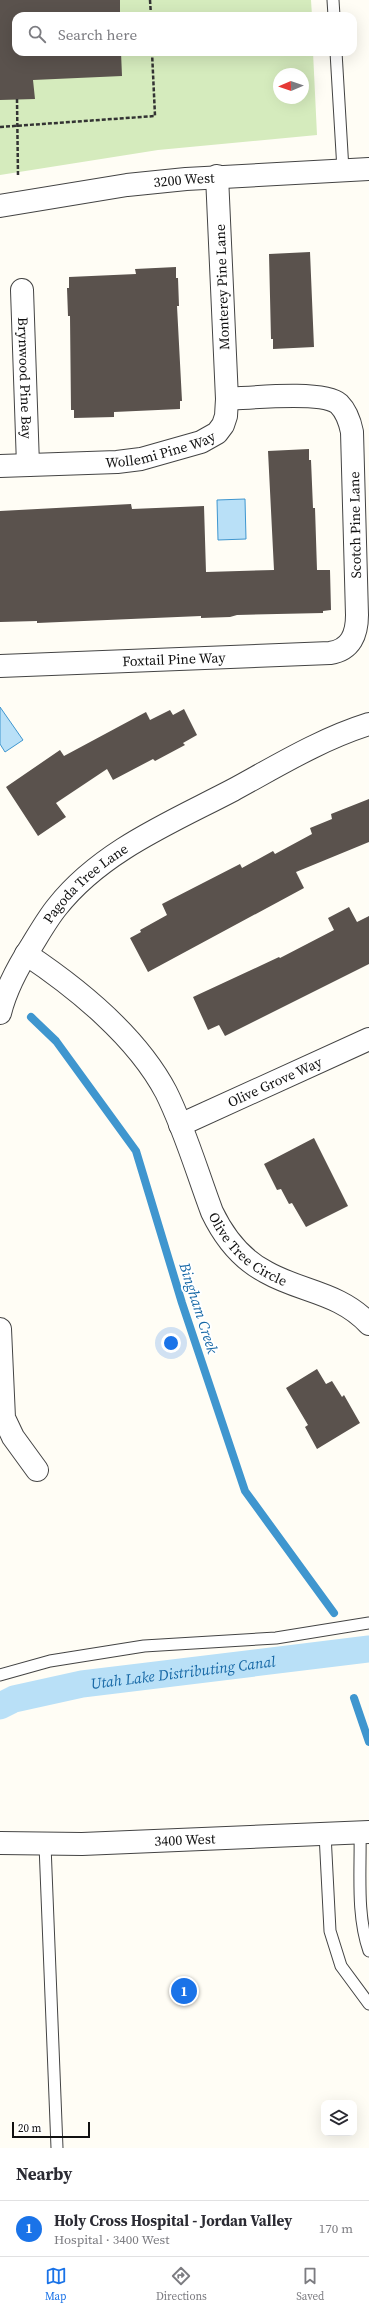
<!DOCTYPE html>
<html lang="en">
<head>
<meta charset="utf-8">
<style>
	:root { --surface:#fff; --page:#f7f7f7; --text:#2b2b33; --muted:#7c7c81; --line:#e1e1e2; --accent:#1a73e8 }
	body { margin:0; font-family:"Source Serif 4",serif; background:var(--page); color:var(--text) }
	.controls { position:absolute; right:12px; bottom:12px; display:grid; overflow:hidden; border-radius:8px; box-shadow:0 4px 16px #0002 }
	.controls button { width:36px; height:36px; display:grid; place-items:center; padding:0; border:0; border-bottom:1px solid var(--line); background:var(--surface); color:var(--text); font:20px sans-serif }
	.compass { position:absolute; left:273px; top:68px; width:36px; height:36px; border-radius:50%; background:var(--surface); box-shadow:0 4px 16px #0002; rotate:268deg }
	.scale { position:absolute; left:12px; bottom:10px; width:78px; box-sizing:border-box; padding-left:4px; border:2px solid #111; border-top:0; font-size:11px; line-height:14px; white-space:nowrap; color:#111; -webkit-text-stroke:3px #fff; paint-order:stroke }
	.you { position:absolute; left:171px; top:1343px; width:14px; height:14px; margin:-10px; border:3px solid #fff; border-radius:50%; background:#1a73e8; box-shadow:0 0 0 6px #1a73e833 }
	.badge { display:grid; place-items:center; width:26px; height:26px; border-radius:50%; background:var(--accent); color:#fff; font-size:13px; font-weight:700 }
	.pin { position:absolute; translate:-50% -50%; border:2px solid #fff; box-shadow:0 1px 4px #0006 }
	.list { margin:0; padding:0; list-style:none }
	h2 { display:flex; justify-content:space-between; align-items:center; height:52px; margin:0; padding:0 16px; font-size:17px }
	h2 small { font-size:13px; font-weight:400; color:var(--muted) }
	.list li { display:grid; grid-template-columns:26px 1fr auto; gap:12px; align-items:center; box-sizing:border-box; height:56px; padding:0 16px; border-top:1px solid var(--line) }
	.list b { display:block; font-size:15px; white-space:nowrap }
	.list p { margin:0; font-size:13px; white-space:nowrap; color:var(--muted) }
	.list em { font-size:13px; font-style:normal; color:var(--muted) }
	.icon { flex:none; width:22px; height:22px; fill:none; stroke:currentColor; stroke-width:2; stroke-linecap:round; stroke-linejoin:round }
	.map { position:relative; flex:none; width:369px; height:2148px; overflow:hidden }
	.search { position:absolute; background:var(--surface); box-shadow:0 4px 16px #0002; left:12px; right:12px; top:12px; height:44px; display:flex; align-items:center; gap:10px; box-sizing:border-box; padding:0 14px; border-radius:12px; color:var(--muted); font-size:15px }
	.sheet { height:108px; background:var(--surface) }
	nav { display:flex; justify-content:space-around; align-items:center; box-sizing:border-box; height:56px; border-top:1px solid var(--line); background:var(--surface); font-size:11px; color:var(--muted) }
	nav a { display:grid; justify-items:center; gap:2px }
	nav .on { color:var(--accent) }
	.map>svg:first-child { display:block }
	.green { fill:#d5ebbd; fill-rule:evenodd }
	.water { fill:#b9e0f7; stroke:#3f96cf }
	.lines { fill:none; stroke-linecap:round; stroke-linejoin:round }
	.stream { stroke:#3f96cf; stroke-width:8 }
	.canal { stroke:#b9e0f7; stroke-width:27 }
	.building { fill:#5a524d }
	.service-casing { stroke:#444; stroke-width:13 }
	.minor-casing { stroke:#444; stroke-width:24 }
	.tertiary-casing { stroke:#444; stroke-width:24 }
	.path { stroke:#333; stroke-width:2.5; stroke-dasharray:4 2; stroke-linecap:butt }
	.service { stroke:#fff; stroke-width:11 }
	.minor { stroke:#fff; stroke-width:22 }
	.tertiary { stroke:#fff; stroke-width:22 }
	.labels { text-anchor:middle; dominant-baseline:central; stroke-width:4; stroke-linejoin:round; paint-order:stroke }
	.street-label { font-size:14px; fill:#111; stroke:#fff }
	.water-label { font-size:15px; font-style:italic; fill:#1768a6; stroke:#fff }
</style>
</head>
<body>
<div class="map">
<svg width="369" height="2148" viewBox="0 0 369 2148">
	<rect width="100%" height="100%" fill="#fffdf5"/>
	<path class="green" d="M 0,0 L 311,0 L 312,16 L 16,16 L 16,52 L 313,52 L 317,135 L 158,150 L 0,175 ZM 279,74 L 303,74 L 303,98 L 279,98 Z"/>
	<g class="water">
		<path d="M 245,499 L 246,539 L 218,540 L 217,500 Z"/>
		<path d="M 0,707 L 23,740 L 5,752 L 0,744 Z"/>
	</g>
	<g class="lines">
		<g class="stream">
			<path d="M 31,1017 L 56,1041 L 136,1151 L 182,1303 L 245,1491 L 334,1613"/>
			<path d="M 354,1698 L 369,1742"/>
		</g>
		<path class="canal" id="s1" d="M 0,1706 L 14,1699 L 82,1684 L 369,1649"/>
	</g>
	<g class="building">
		<path d="M 0,0 L 120,0 L 120,16 L 16,16 L 16,52 L 121,52 L 122,76 L 33,80 L 35,99 L 0,100 Z"/>
		<path d="M 310,252 L 314,347 L 273,349 L 273,339 L 271,339 L 269,254 Z"/>
		<path d="M 176,267 L 176,278 L 178,278 L 179,306 L 177,306 L 182,401 L 180,401 L 180,409 L 114,412 L 114,417 L 74,418 L 74,410 L 71,410 L 70,316 L 68,316 L 67,288 L 69,288 L 69,277 L 136,274 L 135,269 Z"/>
		<path d="M 309,449 L 309,460 L 311,460 L 313,508 L 315,508 L 317,570 L 330,570 L 331,610 L 323,611 L 323,613 L 237,615 L 230,617 L 201,618 L 201,616 L 37,623 L 37,621 L 0,622 L 0,511 L 131,504 L 132,509 L 204,506 L 206,572 L 274,570 L 268,451 Z"/>
		<path d="M 184,709 L 197,735 L 183,743 L 185,745 L 155,761 L 153,759 L 113,780 L 107,769 L 56,803 L 66,817 L 38,836 L 6,787 L 60,750 L 64,756 L 146,712 L 150,720 L 170,710 L 173,715 Z"/>
		<path d="M 369,799 L 369,842 L 296,872 L 304,888 L 148,972 L 130,938 L 141,932 L 140,930 L 167,915 L 162,904 L 240,864 L 242,868 L 273,851 L 275,854 L 312,834 L 310,828 L 332,819 L 331,814 Z"/>
		<path d="M 349,907 L 357,922 L 369,916 L 369,964 L 225,1036 L 219,1025 L 208,1030 L 193,997 L 279,957 L 280,958 L 334,930 L 328,918 Z"/>
		<path d="M 314,1138 L 348,1206 L 306,1227 L 292,1203 L 289,1204 L 281,1189 L 277,1190 L 264,1164 Z"/>
		<path d="M 317,1369 L 326,1384 L 332,1381 L 342,1397 L 344,1395 L 360,1423 L 317,1449 L 305,1427 L 308,1425 L 286,1388 Z"/>
	</g>
	<g class="lines">
		<g class="service-casing">
			<g id="service">
				<path d="M 333,0 L 334,16"/>
				<path d="M 336,52 L 343,170"/>
				<path d="M 0,1675 L 50,1661 L 144,1646 L 276,1638 L 369,1623"/>
				<path d="M 360,1832 C 361,1870 356,1914 369,1951"/>
				<path d="M 325,1834 L 330,1931 L 341,1966 L 369,2004"/>
				<path d="M 45,1845 L 57,2148"/>
			</g>
		</g>
		<g class="minor-casing">
			<g id="minor">
				<path id="s2" d="M 22,290 L 28,465"/>
				<path id="s3" d="M 0,466 L 117,462 L 141,459 L 201,442 L 217,433 L 223,425 L 226,416 L 227,399 L 217,176"/>
				<path id="s4" d="M 0,666 L 330,653 C 351,650 357,634 357,615 L 352,432 C 350,422 346,411 339,404 C 323,390 250,398 227,399"/>
				<path id="s5" d="M 26,954 C 77,988 137,1037 166,1092 C 185,1130 197,1172 212,1212 C 224,1237 241,1259 266,1272 C 301,1292 339,1292 369,1324"/>
				<path id="s6" d="M 0,1013 C 6,989 19,965 32,945 C 40,932 48,918 57,907 C 101,851 172,822 233,790 C 277,766 321,739 369,724"/>
				<path id="s7" d="M 180,1125 L 369,1039"/>
				<path d="M 0,1329 L 4,1418 L 13,1437 L 37,1470"/>
			</g>
		</g>
		<g class="tertiary-casing">
			<g id="tertiary">
				<path id="s8" d="M 0,206 L 127,185 L 186,179 L 369,169"/>
				<path id="s9" d="M 0,1843 L 82,1844 L 369,1832"/>
			</g>
		</g>
		<g class="path">
			<path d="M 150,0 L 151,16"/>
			<path d="M 17,99 L 18,176"/>
			<path d="M 0,127 L 155,116 L 152,52"/>
		</g>
		<use href="#service" class="service"/>
		<use href="#minor" class="minor"/>
		<use href="#tertiary" class="tertiary"/>
	</g>
	<g class="labels">
		<g class="street-label">
			<text stroke="none"><textPath href="#s8" startOffset="186">3200 West</textPath></text>
			<text transform="translate(222 287) rotate(-92)">Monterey Pine Lane</text>
			<text stroke="none"><textPath href="#s2" startOffset="88">Brynwood Pine Bay</textPath></text>
			<text stroke="none"><textPath href="#s3" startOffset="162">Wollemi Pine Way</textPath></text>
			<text transform="translate(355 525) rotate(-91)">Scotch Pine Lane</text>
			<text stroke="none"><textPath href="#s4" startOffset="174">Foxtail Pine Way</textPath></text>
			<text stroke="none"><textPath href="#s6" startOffset="158">Pagoda Tree Lane</textPath></text>
			<text stroke="none"><textPath href="#s7" startOffset="104">Olive Grove Way</textPath></text>
			<text stroke="none"><textPath href="#s5" startOffset="380">Olive Tree Circle</textPath></text>
			<text stroke="none"><textPath href="#s9" startOffset="185">3400 West</textPath></text>
		</g>
		<g class="water-label">
			<text transform="translate(199 1308) rotate(72)">Bingham Creek</text>
			<text stroke="none"><textPath href="#s1" startOffset="187">Utah Lake Distributing Canal</textPath></text>
		</g>
	</g>
</svg>
<div class="controls">
<button><svg class="icon" aria-label="layers" viewBox="0 0 24 24"><path d="M12 4l9 5-9 5-9-5zM3 14l9 5 9-5"/></svg></button>
</div>
<svg class="compass" viewBox="-18 -18 36 36"><path d="M0-13l5 13h-10z" fill="#e53935"/><path d="M0 13l5-13h-10z" fill="#7c7c81"/></svg>
<div class="scale">20 m</div>
<div class="you"></div>
<div class="pin badge" style="left:184px;top:1991px">1</div>
<div class="search"><svg class="icon" aria-label="search" viewBox="0 0 24 24"><circle cx="10" cy="10" r="6"/><path d="M15 15l6 6"/></svg>Search here</div>
</div>
<section class="sheet">
<h2>Nearby<small></small></h2>
<ul class="list">
<li><span class="badge">1</span><div><b>Holy Cross Hospital - Jordan Valley</b><p>Hospital · 3400 West</p></div><em>170 m</em></li>
</ul>
</section>
<nav>
<a class="on"><svg class="icon" aria-label="map" viewBox="0 0 24 24"><path d="M3 6l6-2 6 2 6-2v14l-6 2-6-2-6 2zM9 4v14M15 6v14"/></svg>Map</a>
<a><svg class="icon" aria-label="directions" viewBox="0 0 24 24"><path d="M12 3l9 9-9 9-9-9zM9 14v-3h6M13 9l2 2-2 2"/></svg>Directions</a>
<a><svg class="icon" aria-label="saved" viewBox="0 0 24 24"><path d="M7 4h10v16l-5-4-5 4z"/></svg>Saved</a>
</nav>
</body>
</html>
